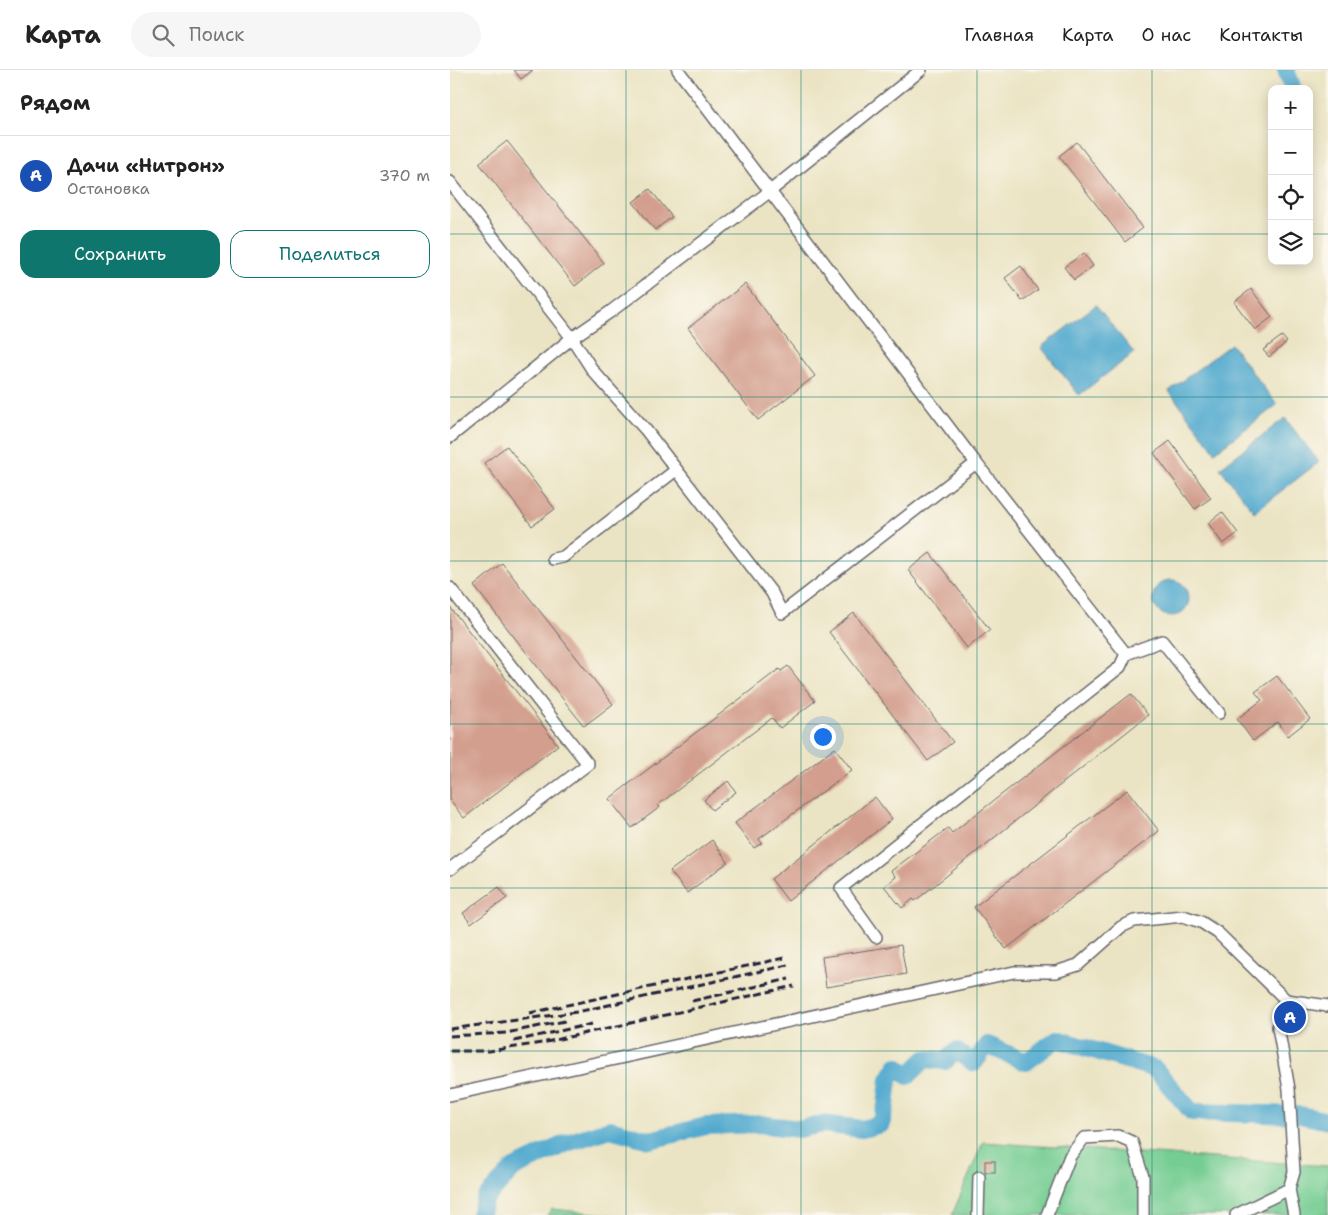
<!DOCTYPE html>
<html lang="ru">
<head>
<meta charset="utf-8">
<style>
	:root { --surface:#fff; --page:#f6f6f6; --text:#222; --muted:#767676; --line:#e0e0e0; --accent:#0f766e }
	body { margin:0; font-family:"Shantell Sans",sans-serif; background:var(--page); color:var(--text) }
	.controls { position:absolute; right:15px; top:15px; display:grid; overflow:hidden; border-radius:10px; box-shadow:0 2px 12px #0003 }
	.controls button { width:45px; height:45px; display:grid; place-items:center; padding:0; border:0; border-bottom:1px solid var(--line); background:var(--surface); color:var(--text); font:25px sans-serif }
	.you { position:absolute; left:372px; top:666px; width:18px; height:18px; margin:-12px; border:4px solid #fff; border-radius:50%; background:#1a73e8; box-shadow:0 0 0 8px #1a73e833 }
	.badge { display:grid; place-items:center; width:32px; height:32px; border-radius:50%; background:var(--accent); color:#fff; font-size:16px; font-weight:700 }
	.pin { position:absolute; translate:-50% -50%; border:2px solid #fff; box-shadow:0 1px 5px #0006 }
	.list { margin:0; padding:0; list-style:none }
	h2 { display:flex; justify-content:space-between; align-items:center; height:65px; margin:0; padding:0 20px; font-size:21px }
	h2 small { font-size:16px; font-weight:400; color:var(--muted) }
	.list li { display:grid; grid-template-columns:32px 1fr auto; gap:15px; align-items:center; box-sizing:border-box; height:80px; padding:0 20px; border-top:1px solid var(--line) }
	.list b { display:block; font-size:19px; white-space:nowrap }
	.list p { margin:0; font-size:16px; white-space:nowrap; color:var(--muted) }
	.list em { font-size:16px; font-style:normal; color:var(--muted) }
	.actions { display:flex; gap:10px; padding:15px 20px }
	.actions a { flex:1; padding:11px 0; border:1px solid var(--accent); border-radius:15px; text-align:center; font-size:18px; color:var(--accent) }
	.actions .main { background:var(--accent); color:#fff }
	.icon { flex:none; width:28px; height:28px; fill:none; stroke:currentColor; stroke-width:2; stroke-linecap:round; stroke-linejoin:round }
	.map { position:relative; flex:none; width:878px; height:1145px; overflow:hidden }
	header { display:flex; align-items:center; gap:30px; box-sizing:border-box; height:70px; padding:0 25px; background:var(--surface); border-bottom:1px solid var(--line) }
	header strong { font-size:24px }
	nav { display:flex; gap:28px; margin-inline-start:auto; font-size:18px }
	.search { width:350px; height:45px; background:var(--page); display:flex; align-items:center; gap:12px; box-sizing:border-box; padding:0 18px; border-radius:28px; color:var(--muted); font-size:19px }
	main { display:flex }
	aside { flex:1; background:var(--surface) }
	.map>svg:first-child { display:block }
	.green { fill:#74cd93; stroke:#4b7867 }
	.water { fill:#52aacf; stroke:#3a6685 }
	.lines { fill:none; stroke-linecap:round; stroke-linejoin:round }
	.river { stroke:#52aacf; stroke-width:18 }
	.building { fill:#d39e8d }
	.minor-casing { stroke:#68666b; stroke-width:14 }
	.minor { stroke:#fff; stroke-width:11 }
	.rail { stroke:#22223b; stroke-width:3; stroke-dasharray:8 4; stroke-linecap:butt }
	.grid { fill:none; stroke:#0f766e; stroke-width:1; stroke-opacity:0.55 }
</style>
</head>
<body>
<header>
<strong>Карта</strong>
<div class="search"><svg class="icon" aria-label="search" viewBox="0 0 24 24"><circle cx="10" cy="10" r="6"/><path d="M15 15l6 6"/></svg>Поиск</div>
<nav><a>Главная</a><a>Карта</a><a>О нас</a><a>Контакты</a></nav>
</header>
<main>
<aside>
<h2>Рядом<small></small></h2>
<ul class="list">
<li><span class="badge" style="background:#1a4fb4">A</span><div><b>Дачи «Нитрон»</b><p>Остановка</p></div><em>370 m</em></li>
</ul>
<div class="actions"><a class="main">Сохранить</a><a>Поделиться</a></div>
</aside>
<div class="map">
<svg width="878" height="1145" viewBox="0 0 878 1145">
	<rect width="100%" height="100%" fill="#fbf7ec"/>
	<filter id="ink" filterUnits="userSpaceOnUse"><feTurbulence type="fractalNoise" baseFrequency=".02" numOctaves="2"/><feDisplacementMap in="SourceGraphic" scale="10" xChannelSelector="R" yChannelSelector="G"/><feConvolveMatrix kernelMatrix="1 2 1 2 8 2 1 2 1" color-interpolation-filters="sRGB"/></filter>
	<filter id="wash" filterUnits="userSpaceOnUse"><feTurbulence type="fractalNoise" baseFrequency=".0096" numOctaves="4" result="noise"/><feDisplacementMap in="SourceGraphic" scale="20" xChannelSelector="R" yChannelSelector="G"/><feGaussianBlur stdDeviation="1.12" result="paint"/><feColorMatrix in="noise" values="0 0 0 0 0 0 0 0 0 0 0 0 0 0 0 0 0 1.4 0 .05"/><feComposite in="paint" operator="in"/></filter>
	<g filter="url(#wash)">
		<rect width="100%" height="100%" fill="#ebe4c4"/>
		<g class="green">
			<path d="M 533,1072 L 878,1096 L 878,1145 L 502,1145 Z"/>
			<path d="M 102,1139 L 163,1145 L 97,1145 Z"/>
		</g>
		<g class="water">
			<path d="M 646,235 L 684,283 L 629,325 L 591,277 Z"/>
			<path d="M 781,274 L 827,335 L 765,382 L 719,321 Z"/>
			<path d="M 835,348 L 869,392 L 804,442 L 770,398 Z"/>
			<circle cx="721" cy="528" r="18"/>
		</g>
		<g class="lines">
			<g class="river">
				<path d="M 836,0 L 843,19"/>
				<path d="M 30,1145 L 35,1129 L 64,1098 L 117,1073 L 160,1059 L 200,1070 L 256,1056 L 309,1054 L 349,1059 L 373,1054 L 412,1059 L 431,1054 L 436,1036 L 439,1009 L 447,996 L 458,1006 L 475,989 L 495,991 L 506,981 L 524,993 L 537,975 L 576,992 L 607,969 L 705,999 L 742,1042 L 850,1045 L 878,1051"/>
			</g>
		</g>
		<g id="blocks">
			<g class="building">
				<path d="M 64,0 L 83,0 L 71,9 Z"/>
				<path d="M 57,71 L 154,193 L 125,216 L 29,93 Z"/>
				<path d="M 627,72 L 693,158 L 675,172 L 609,86 Z"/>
				<path d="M 200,119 L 222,147 L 205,160 L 183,132 Z"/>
				<path d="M 634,183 L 643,196 L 624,210 L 614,197 Z"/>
				<path d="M 571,196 L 588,220 L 572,231 L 555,208 Z"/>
				<path d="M 295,214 L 365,306 L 308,350 L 238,258 Z"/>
				<path d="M 801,219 L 822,247 L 805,260 L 784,232 Z"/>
				<path d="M 832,266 L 837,272 L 819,287 L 813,280 Z"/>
				<path d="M 720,371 L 761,428 L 745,439 L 704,383 Z"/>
				<path d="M 57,376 L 105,439 L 82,456 L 34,393 Z"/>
				<path d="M 772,442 L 788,463 L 773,474 L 758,453 Z"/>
				<path d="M 480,483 L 540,560 L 517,578 L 458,500 Z"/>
				<path d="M 52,493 L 163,634 L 134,656 L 24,516 Z"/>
				<path d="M 0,537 L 108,675 L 14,748 L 0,731 Z"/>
				<path d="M 404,543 L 503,672 L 478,691 L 379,562 Z"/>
				<path d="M 338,596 L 365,631 L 330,658 L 322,648 L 208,735 L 210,737 L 182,758 L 159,729 L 329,599 L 331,601 Z"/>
				<path d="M 827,606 L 860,649 L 838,666 L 828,652 L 803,671 L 787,649 L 812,630 L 805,622 Z"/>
				<path d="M 681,624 L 698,645 L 465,831 L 463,829 L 452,838 L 434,816 L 446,807 L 441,801 L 498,758 L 502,763 Z"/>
				<path d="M 385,678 L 402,700 L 309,769 L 312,773 L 304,778 L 285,753 Z"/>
				<path d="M 278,711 L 286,722 L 262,740 L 254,730 Z"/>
				<path d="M 677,720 L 709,761 L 556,879 L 524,837 Z"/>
				<path d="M 425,727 L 442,749 L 338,831 L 321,809 Z"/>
				<path d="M 262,770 L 278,792 L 237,823 L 220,801 Z"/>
				<path d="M 49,817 L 57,828 L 21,854 L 13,843 Z"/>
				<path d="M 451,875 L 456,904 L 376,917 L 372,887 Z"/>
				<rect x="535" y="1091" width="10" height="11"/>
			</g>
		</g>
	</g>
	<g filter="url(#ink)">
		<use href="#blocks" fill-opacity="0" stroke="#68666b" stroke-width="1"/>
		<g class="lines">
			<g class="minor-casing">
				<g id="minor">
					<path d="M 228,0 L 526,393 L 332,543 L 322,523 L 195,359 L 143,301 L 122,268 L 160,242 L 319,122 L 471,0"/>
					<path d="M 0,112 L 122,268 L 0,367"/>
					<path d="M 526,393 L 676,584 L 712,571 L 769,643"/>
					<path d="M 103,489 L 113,487 L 226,400"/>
					<path d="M 0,518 L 138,694 L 0,799"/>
					<path d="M 426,867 L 391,818 L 670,597 L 676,584"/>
					<path d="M 0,1025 L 564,902 L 606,902 L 628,895 L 671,857 L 684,851 L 733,846 L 751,852 L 768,863 L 836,930"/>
					<path d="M 528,1145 L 529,1107"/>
					<path d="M 597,1145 L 620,1086 L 634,1068 L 668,1066 L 682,1072 L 693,1107 L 693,1145"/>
					<path d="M 786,1145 L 839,1119"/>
					<path d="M 844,1145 L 839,1119 L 844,1102 L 839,1019 L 828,957 L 832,936 L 836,930 L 878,936"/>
				</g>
			</g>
			<use href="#minor" class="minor"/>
			<g class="rail">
				<path d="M 242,931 L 339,909"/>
				<path d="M 80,943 L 334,888"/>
				<path d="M 0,959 L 127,942 L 338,895"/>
				<path d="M 0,966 L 56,963 L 115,951"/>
				<path d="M 64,971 L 142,954"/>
				<path d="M 0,981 L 39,981 L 92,973 L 344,916"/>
			</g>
		</g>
	</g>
	<path class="grid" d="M 176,0 L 176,1145M 351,0 L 351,1145M 527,0 L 527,1145M 702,0 L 702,1145M 0,164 L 822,164M 859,164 L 878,164M 0,327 L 878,327M 0,491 L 878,491M 0,654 L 878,654M 0,818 L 878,818M 0,981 L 878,981"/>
</svg>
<div class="controls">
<button>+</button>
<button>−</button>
<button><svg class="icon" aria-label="locate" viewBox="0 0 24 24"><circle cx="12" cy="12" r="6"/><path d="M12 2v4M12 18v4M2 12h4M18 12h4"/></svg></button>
<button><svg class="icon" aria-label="layers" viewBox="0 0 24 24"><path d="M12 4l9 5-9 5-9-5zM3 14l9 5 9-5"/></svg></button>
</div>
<div class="you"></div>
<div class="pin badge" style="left:840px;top:947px;background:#1a4fb4">A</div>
</div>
</main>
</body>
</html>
